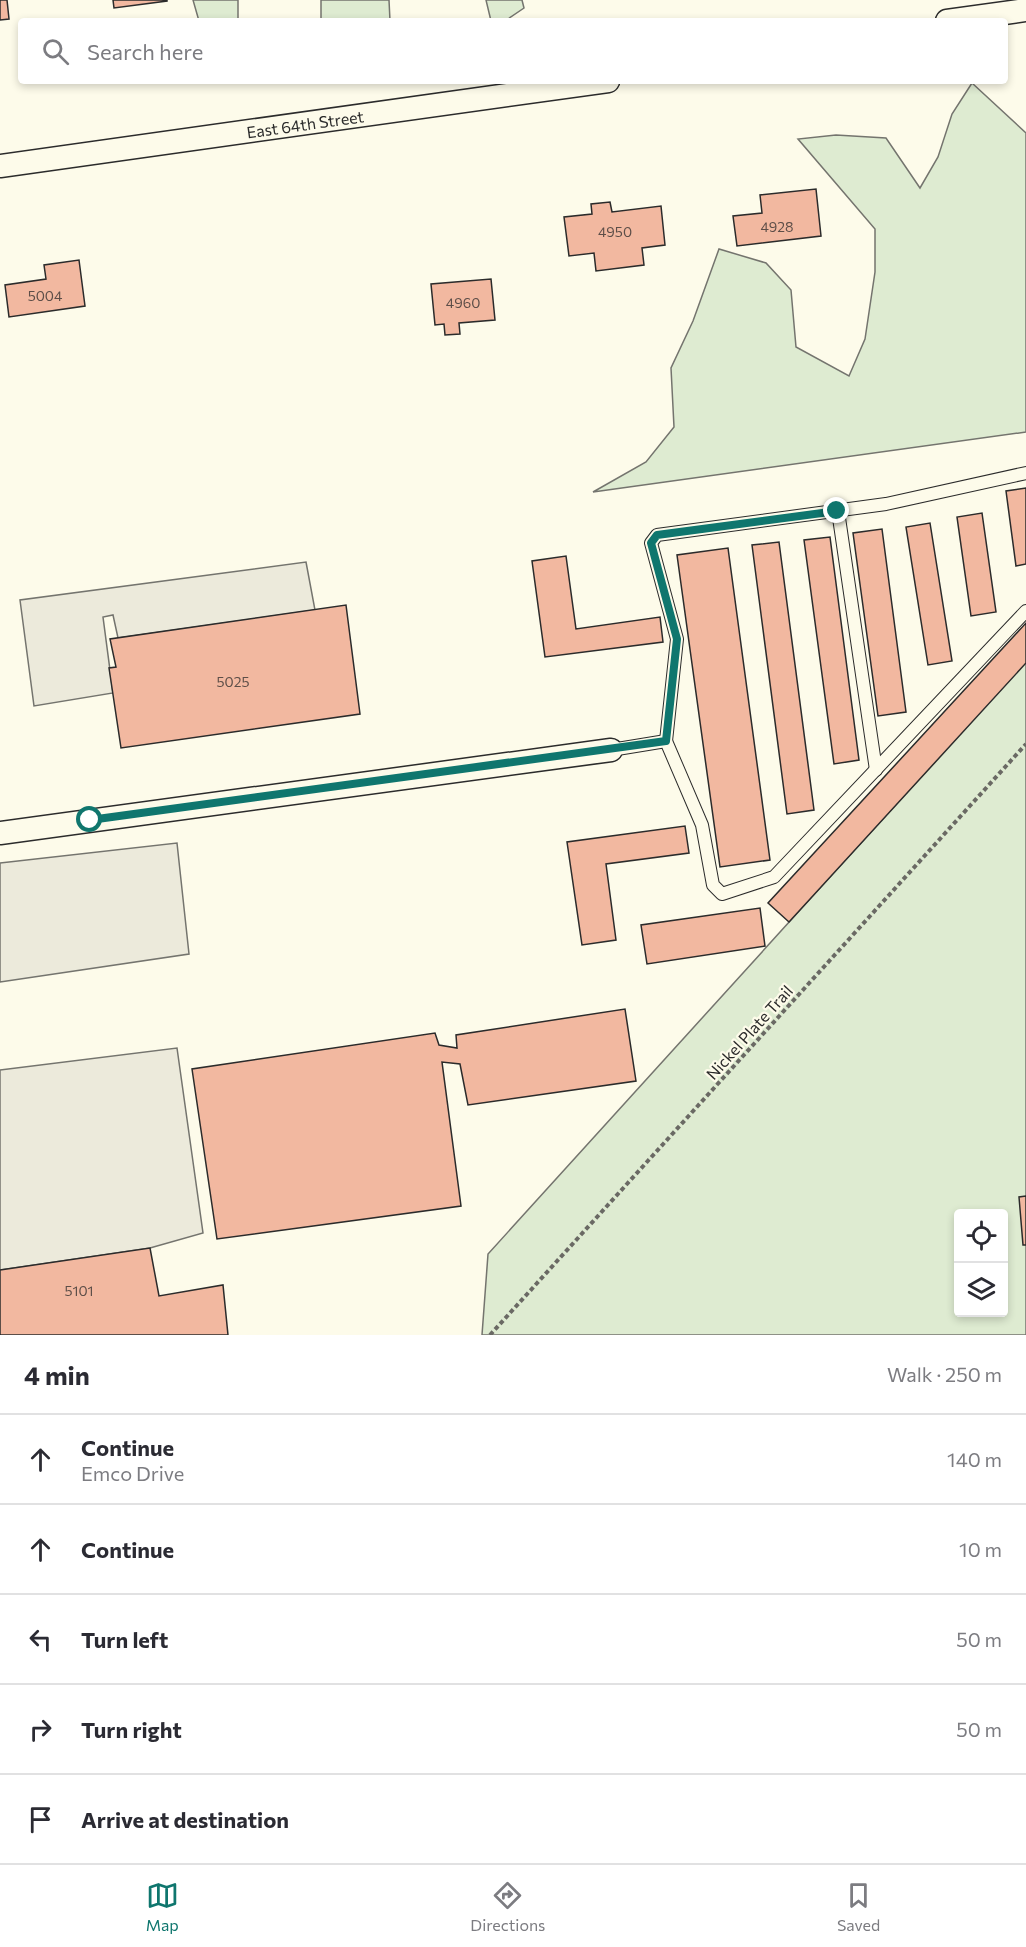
<!DOCTYPE html>
<html lang="en">
<head>
<meta charset="utf-8">
<style>
	:root { --surface:#fff; --page:#f2f2f3; --text:#2b2b33; --muted:#7c7c81; --line:#e1e1e2; --accent:#0f766e }
	body { margin:0; font-family:Commissioner,sans-serif; background:var(--page); color:var(--text) }
	.controls { position:absolute; right:18px; bottom:18px; display:grid; overflow:hidden; border-radius:6px; box-shadow:0 3px 9px #0003 }
	.controls button { width:54px; height:54px; display:grid; place-items:center; padding:0; border:0; border-bottom:2px solid var(--line); background:var(--surface); color:var(--text); font:30px sans-serif }
	.stop { position:absolute; width:18px; height:18px; margin:-14px; border:4px solid #0f766e; border-radius:50%; background:#fff }
	.stop.end { background:#0f766e; border-color:#fff; box-shadow:0 2px 6px #0008 }
	.list { margin:0; padding:0; list-style:none }
	h2 { display:flex; justify-content:space-between; align-items:center; height:78px; margin:0; padding:0 24px; font-size:26px }
	h2 small { font-size:20px; font-weight:400; color:var(--muted) }
	.list li { display:grid; grid-template-columns:39px 1fr auto; gap:18px; align-items:center; box-sizing:border-box; height:90px; padding:0 24px; border-top:2px solid var(--line) }
	.list b { display:block; font-size:22px; white-space:nowrap }
	.list p { margin:0; font-size:20px; white-space:nowrap; color:var(--muted) }
	.list em { font-size:20px; font-style:normal; color:var(--muted) }
	.icon { flex:none; width:33px; height:33px; fill:none; stroke:currentColor; stroke-width:2; stroke-linecap:round; stroke-linejoin:round }
	.map { position:relative; flex:none; width:1026px; height:1335px; overflow:hidden }
	.search { position:absolute; background:var(--surface); box-shadow:0 3px 9px #0003; left:18px; right:18px; top:18px; height:66px; display:flex; align-items:center; gap:15px; box-sizing:border-box; padding:0 21px; border-radius:6px; color:var(--muted); font-size:22px }
	.sheet { height:528px; background:var(--surface) }
	nav { display:flex; justify-content:space-around; align-items:center; box-sizing:border-box; height:84px; border-top:2px solid var(--line); background:var(--surface); font-size:16px; color:var(--muted) }
	nav a { display:grid; justify-items:center; gap:3px }
	nav .on { color:var(--accent) }
	.map>svg:first-child { display:block }
	.green { fill:#deebd1; stroke:#74746e; stroke-width:1.5; fill-rule:evenodd }
	.parking { fill:#eceadb; stroke:#74746e; stroke-width:1.5 }
	.building { fill:#f2b8a0; stroke:#2b2b2b; stroke-width:1.5 }
	.lines { fill:none; stroke-linecap:round; stroke-linejoin:round }
	.service-casing { stroke:#2b2b2b; stroke-width:14 }
	.minor-casing { stroke:#2b2b2b; stroke-width:25 }
	.path { stroke:#6a6964; stroke-width:4; stroke-dasharray:4.5 3; stroke-linecap:butt }
	.service { stroke:#fdfbea; stroke-width:12 }
	.minor { stroke:#fdfbea; stroke-width:22 }
	.route { stroke:#0f766e; stroke-width:8 }
	.labels { text-anchor:middle; dominant-baseline:central; stroke-width:4.5; stroke-linejoin:round; paint-order:stroke }
	.number-label { font-size:14px; fill:#5d4e48 }
	.street-label { font-size:16px; fill:#2b2b2b; stroke:#fdfbea }
</style>
</head>
<body>
<div class="map">
<svg width="1026" height="1335" viewBox="0 0 1026 1335">
	<rect width="100%" height="100%" fill="#fdfbea"/>
	<g class="green">
		<path d="M 193,0 L 238,0 L 238,21 L 199,21 Z"/>
		<path d="M 321,0 L 389,0 L 390,21 L 321,21 Z"/>
		<path d="M 486,0 L 522,0 L 524,8 L 505,21 L 491,21 Z"/>
		<path d="M 972,83 L 1026,133 L 1026,432 L 593,492 L 646,462 L 674,427 L 671,368 L 693,321 L 719,249 L 766,263 L 791,290 L 796,347 L 849,376 L 865,339 L 875,272 L 875,229 L 798,139 L 836,135 L 886,138 L 920,188 L 938,157 L 952,114 Z"/>
		<path d="M 1026,661 L 1026,1335 L 482,1335 L 488,1254 ZM 958,1214 L 1004,1214 L 1004,1312 L 958,1312 Z"/>
	</g>
	<g class="parking">
		<path d="M 306,562 L 315,610 L 118,638 L 113,615 L 103,617 L 113,693 L 34,706 L 20,600 Z"/>
		<path d="M 177,843 L 189,954 L 0,982 L 0,863 Z"/>
		<path d="M 177,1048 L 203,1233 L 150,1248 L 0,1270 L 0,1070 Z"/>
	</g>
	<g class="building">
		<path d="M 0,0 L 7,0 L 9,19 L 0,20 Z"/>
		<path d="M 113,0 L 167,0 L 167,1 L 114,8 Z"/>
		<path d="M 816,189 L 821,236 L 737,246 L 733,216 L 762,213 L 760,195 Z"/>
		<path d="M 610,202 L 612,212 L 661,206 L 665,245 L 642,248 L 644,265 L 596,271 L 594,253 L 569,256 L 564,217 L 592,214 L 591,204 Z"/>
		<path d="M 79,260 L 85,306 L 9,317 L 5,285 L 46,279 L 44,265 Z"/>
		<path d="M 491,279 L 495,320 L 459,323 L 460,334 L 445,335 L 444,324 L 435,325 L 431,284 Z"/>
		<path d="M 1026,488 L 1026,564 L 1016,566 L 1006,491 Z"/>
		<path d="M 982,513 L 996,612 L 971,616 L 957,517 Z"/>
		<path d="M 930,523 L 952,661 L 928,665 L 906,527 Z"/>
		<path d="M 882,529 L 906,712 L 878,716 L 853,533 Z"/>
		<path d="M 830,537 L 859,760 L 834,764 L 804,540 Z"/>
		<path d="M 779,542 L 814,810 L 787,814 L 752,545 Z"/>
		<path d="M 728,548 L 770,860 L 720,867 L 677,555 Z"/>
		<path d="M 566,556 L 576,629 L 660,617 L 663,642 L 545,657 L 532,561 Z"/>
		<path d="M 346,605 L 360,714 L 121,748 L 109,668 L 116,667 L 110,639 Z"/>
		<path d="M 1026,623 L 1026,663 L 789,922 L 768,903 Z"/>
		<path d="M 685,826 L 689,853 L 606,864 L 616,940 L 582,945 L 567,842 Z"/>
		<path d="M 760,908 L 765,946 L 647,964 L 641,925 Z"/>
		<path d="M 625,1009 L 636,1081 L 468,1105 L 460,1064 L 442,1062 L 461,1206 L 217,1239 L 192,1069 L 435,1033 L 439,1045 L 457,1048 L 456,1035 Z"/>
		<path d="M 1026,1196 L 1026,1245 L 1023,1245 L 1019,1197 Z"/>
		<path d="M 150,1248 L 159,1296 L 223,1285 L 228,1335 L 0,1335 L 0,1270 Z"/>
	</g>
	<g class="lines">
		<g class="service-casing">
			<g id="service">
				<path d="M 838,511 L 876,770"/>
				<path d="M 666,741 L 677,639 L 651,543 L 657,535 L 886,504 L 1026,473"/>
				<path d="M 611,750 L 666,741 L 702,825 L 713,885 L 722,894 L 774,877 L 1026,611"/>
			</g>
		</g>
		<g class="minor-casing">
			<g id="minor">
				<path d="M 947,21 L 1026,10"/>
				<path id="s1" d="M 0,166 L 608,81"/>
				<path d="M 0,833 L 611,750"/>
			</g>
		</g>
		<path class="path" d="M 490,1335 L 1026,744"/>
		<use href="#service" class="service"/>
		<use href="#minor" class="minor"/>
	</g>
	<g class="lines">
		<path class="route" d="M 90,820 L 666,741 L 677,639 L 651,543 L 657,535 L 837,511"/>
	</g>
	<g class="labels">
		<g class="number-label">
			<text x="777" y="226">4928</text>
			<text x="615" y="231">4950</text>
			<text x="45" y="295">5004</text>
			<text x="463" y="302">4960</text>
			<text x="233" y="681">5025</text>
			<text x="79" y="1290">5101</text>
		</g>
		<g class="street-label">
			<text stroke="none"><textPath href="#s1" startOffset="308">East 64th Street</textPath></text>
			<text transform="translate(749 1032) rotate(-48)">Nickel Plate Trail</text>
		</g>
	</g>
</svg>
<div class="controls">
<button><svg class="icon" aria-label="locate" viewBox="0 0 24 24"><circle cx="12" cy="12" r="6"/><path d="M12 2v4M12 18v4M2 12h4M18 12h4"/></svg></button>
<button><svg class="icon" aria-label="layers" viewBox="0 0 24 24"><path d="M12 4l9 5-9 5-9-5zM3 14l9 5 9-5"/></svg></button>
</div>
<div class="stop" style="left:90px;top:820px"></div>
<div class="stop end" style="left:837px;top:511px"></div>
<div class="search"><svg class="icon" aria-label="search" viewBox="0 0 24 24"><circle cx="10" cy="10" r="6"/><path d="M15 15l6 6"/></svg>Search here</div>
</div>
<section class="sheet">
<h2>4 min<small>Walk · 250 m</small></h2>
<ul class="list">
<li><svg class="icon" aria-label="ahead" viewBox="0 0 24 24"><path d="M12 20V5M6 11l6-6 6 6"/></svg><div><b>Continue</b><p>Emco Drive</p></div><em>140 m</em></li>
<li><svg class="icon" aria-label="ahead" viewBox="0 0 24 24"><path d="M12 20V5M6 11l6-6 6 6"/></svg><div><b>Continue</b></div><em>10 m</em></li>
<li><svg class="icon" aria-label="left" viewBox="0 0 24 24"><path d="M17 20v-9H6M10 6l-5 5 5 5"/></svg><div><b>Turn left</b></div><em>50 m</em></li>
<li><svg class="icon" aria-label="right" viewBox="0 0 24 24"><path d="M7 20v-9h11M14 6l5 5-5 5"/></svg><div><b>Turn right</b></div><em>50 m</em></li>
<li><svg class="icon" aria-label="arrive" viewBox="0 0 24 24"><path d="M6 21V4h12l-3 4 3 4H6"/></svg><div><b>Arrive at destination</b></div></li>
</ul>
</section>
<nav>
<a class="on"><svg class="icon" aria-label="map" viewBox="0 0 24 24"><path d="M3 6l6-2 6 2 6-2v14l-6 2-6-2-6 2zM9 4v14M15 6v14"/></svg>Map</a>
<a><svg class="icon" aria-label="directions" viewBox="0 0 24 24"><path d="M12 3l9 9-9 9-9-9zM9 14v-3h6M13 9l2 2-2 2"/></svg>Directions</a>
<a><svg class="icon" aria-label="saved" viewBox="0 0 24 24"><path d="M7 4h10v16l-5-4-5 4z"/></svg>Saved</a>
</nav>
</body>
</html>
